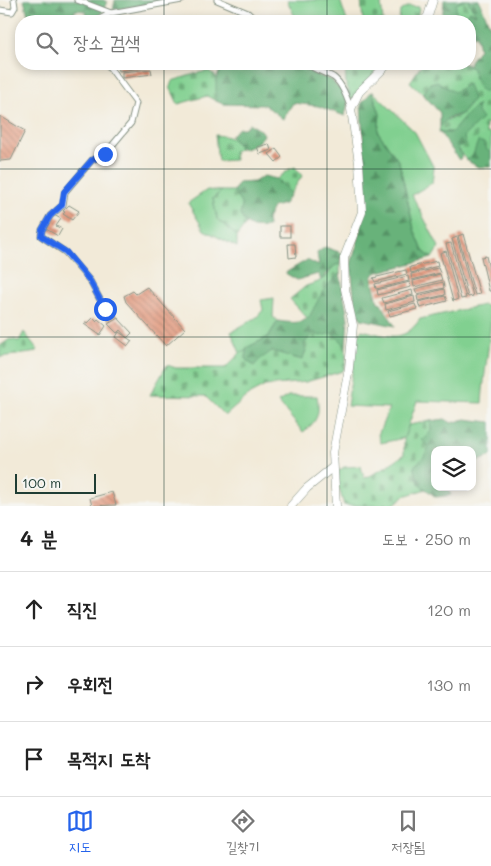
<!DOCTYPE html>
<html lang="ko">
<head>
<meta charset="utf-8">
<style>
	:root { --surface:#fff; --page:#f6f6f6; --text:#222; --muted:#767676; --line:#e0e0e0; --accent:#2563eb }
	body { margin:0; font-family:Mali,"Poor Story",sans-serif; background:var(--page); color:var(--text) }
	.controls { position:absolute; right:15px; bottom:15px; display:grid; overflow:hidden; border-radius:10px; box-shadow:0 2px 8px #0003 }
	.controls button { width:45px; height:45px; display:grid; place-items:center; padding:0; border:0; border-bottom:1px solid var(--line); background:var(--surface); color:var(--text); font:25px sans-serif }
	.scale { position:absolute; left:15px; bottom:12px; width:81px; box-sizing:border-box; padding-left:5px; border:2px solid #1f3d34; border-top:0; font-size:14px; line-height:18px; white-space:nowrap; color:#1f3d34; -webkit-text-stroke:4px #f6f6f2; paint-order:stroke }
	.stop { position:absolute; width:15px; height:15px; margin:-11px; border:4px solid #2563eb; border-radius:50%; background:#fff }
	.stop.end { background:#2563eb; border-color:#fff; box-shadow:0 1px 5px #0008 }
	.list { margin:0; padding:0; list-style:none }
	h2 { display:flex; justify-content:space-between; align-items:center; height:65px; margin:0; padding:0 20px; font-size:21px }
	h2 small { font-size:16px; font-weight:400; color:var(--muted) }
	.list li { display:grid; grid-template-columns:32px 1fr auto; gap:15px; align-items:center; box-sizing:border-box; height:75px; padding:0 20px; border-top:1px solid var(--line) }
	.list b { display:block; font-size:19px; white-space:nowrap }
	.list em { font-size:16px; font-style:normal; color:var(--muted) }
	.icon { flex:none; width:28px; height:28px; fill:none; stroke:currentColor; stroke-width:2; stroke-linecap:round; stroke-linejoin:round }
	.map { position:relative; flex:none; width:491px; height:506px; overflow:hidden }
	.search { position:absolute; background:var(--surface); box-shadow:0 2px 8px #0003; left:15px; right:15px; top:15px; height:55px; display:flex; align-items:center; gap:12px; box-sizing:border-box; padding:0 18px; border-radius:20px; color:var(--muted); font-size:19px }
	.sheet { height:290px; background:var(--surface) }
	nav { display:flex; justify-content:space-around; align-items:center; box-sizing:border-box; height:70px; border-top:1px solid var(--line); background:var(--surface); font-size:14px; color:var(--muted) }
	nav a { display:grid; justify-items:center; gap:2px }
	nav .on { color:var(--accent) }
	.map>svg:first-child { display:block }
	.grass { fill:#81d090; stroke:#508662 }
	.forest { fill:url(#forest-firs); stroke:#447857 }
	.cemetery { fill:url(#cemetery-stones); stroke:#508662 }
	.building { fill:url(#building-back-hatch) }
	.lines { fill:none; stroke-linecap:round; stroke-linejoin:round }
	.street-casing { stroke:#889486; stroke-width:7 }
	.secondary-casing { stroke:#889486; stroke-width:9 }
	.street { stroke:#fff; stroke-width:5 }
	.secondary { stroke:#fff; stroke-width:8 }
	.route { stroke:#2563eb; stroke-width:6 }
	.grid { fill:none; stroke:#1f3d34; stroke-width:1; stroke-opacity:0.55 }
</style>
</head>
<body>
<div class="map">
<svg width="491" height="506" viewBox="0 0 491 506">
	<defs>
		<pattern id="forest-firs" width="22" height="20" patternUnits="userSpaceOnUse" patternTransform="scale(1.25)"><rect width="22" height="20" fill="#68b27a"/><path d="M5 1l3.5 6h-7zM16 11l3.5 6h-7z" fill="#559265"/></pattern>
		<pattern id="cemetery-stones" width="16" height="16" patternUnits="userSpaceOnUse" patternTransform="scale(1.25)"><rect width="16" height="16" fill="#81d090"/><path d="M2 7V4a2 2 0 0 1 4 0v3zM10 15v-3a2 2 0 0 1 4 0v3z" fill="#69aa76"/></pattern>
		<pattern id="building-back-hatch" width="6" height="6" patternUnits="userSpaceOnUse" patternTransform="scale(1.25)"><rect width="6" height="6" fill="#e19579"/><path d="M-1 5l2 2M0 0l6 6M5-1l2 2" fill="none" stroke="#b67b64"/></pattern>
	</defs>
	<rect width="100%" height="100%" fill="#f6f6f2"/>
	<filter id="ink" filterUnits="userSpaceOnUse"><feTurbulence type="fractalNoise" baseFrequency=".02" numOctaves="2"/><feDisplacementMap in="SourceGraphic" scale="10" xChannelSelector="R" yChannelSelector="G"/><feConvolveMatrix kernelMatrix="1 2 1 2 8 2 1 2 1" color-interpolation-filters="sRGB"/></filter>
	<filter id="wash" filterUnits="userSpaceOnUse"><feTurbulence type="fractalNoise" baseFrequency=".0096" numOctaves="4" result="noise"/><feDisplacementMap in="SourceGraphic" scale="20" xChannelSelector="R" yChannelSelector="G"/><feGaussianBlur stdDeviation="1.12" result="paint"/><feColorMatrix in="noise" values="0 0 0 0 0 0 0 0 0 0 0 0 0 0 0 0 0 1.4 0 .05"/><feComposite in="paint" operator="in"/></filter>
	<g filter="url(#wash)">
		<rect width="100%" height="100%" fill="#f2ead8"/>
		<g class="grass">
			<path d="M 287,0 L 340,0 L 347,21 L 304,21 L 295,17 Z"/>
			<path d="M 372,91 L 415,132 L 434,168 L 432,183 L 412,195 L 439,247 L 432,258 L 423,251 L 414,229 L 399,162 L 378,132 L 380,114 Z"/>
			<path d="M 207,190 L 222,191 L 213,198 L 217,219 L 237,236 L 237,247 L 204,230 L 188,203 Z"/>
			<path d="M 274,298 L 273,317 L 278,321 L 268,337 L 247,348 L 246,351 L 240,353 L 231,332 L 257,317 L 263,310 L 261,300 Z"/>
			<path d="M 483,305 L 491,307 C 491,340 484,371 482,403 L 417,401 L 404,438 L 381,443 L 378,435 L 389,408 L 347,406 L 358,335 L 362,330 C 388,336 403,344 420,319 Z"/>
			<path d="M 288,396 L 317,396 C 320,414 318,421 303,432 L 278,402 Z"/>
		</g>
		<g class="forest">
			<path d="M 24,0 L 103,0 L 107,2 L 100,17 L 87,21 L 86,11 L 75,10 L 74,21 L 33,21 L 28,15 Z"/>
			<path d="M 115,0 L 169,0 L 113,10 Z"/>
			<path d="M 444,0 L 479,0 L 491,28 L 491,90 L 485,93 L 479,89 L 472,68 L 466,65 L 470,64 L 470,61 L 479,49 L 476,35 L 470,36 L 470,21 L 458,20 L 470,11 L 475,14 L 467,0 L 456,15 L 452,18 L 443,11 Z"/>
			<path d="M 224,64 L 234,68 L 252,69 L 258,64 L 301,64 L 314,74 L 332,80 L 337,87 L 350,93 L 345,116 L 318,106 L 293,103 L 283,119 L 265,105 L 223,104 L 216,101 C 214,85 215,77 224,64 Z"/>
			<path d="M 437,81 L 447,88 L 469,83 L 473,99 L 461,114 L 448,118 L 440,127 L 440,113 L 423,94 L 430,83 Z"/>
			<path d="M 372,91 L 380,114 L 378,132 L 399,162 L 414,229 L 423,251 L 432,258 L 375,273 L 372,278 L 378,302 L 381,303 L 395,326 L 361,319 L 355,307 L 351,264 L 361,231 L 366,190 L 361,104 Z"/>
			<path d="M 478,104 L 483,119 L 464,136 L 465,143 L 458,148 L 462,156 L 459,160 L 439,131 L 452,132 L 468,113 Z"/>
			<path d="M 250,124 L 262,131 L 264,135 C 259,142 250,150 240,149 L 236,142 L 230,136 L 239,128 L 244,128 Z"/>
			<path d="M 478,141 L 484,143 L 486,149 L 491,153 L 491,167 L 478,167 L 466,160 L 473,154 Z"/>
			<path d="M 264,176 L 277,179 L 291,193 L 284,204 L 273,207 L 267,219 L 268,227 C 252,228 250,229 240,215 L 242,206 L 234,191 L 238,183 L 254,182 Z"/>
			<path d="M 325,247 L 342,253 L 340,264 L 334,266 L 321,280 L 318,274 L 297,280 L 285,273 L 307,260 L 319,266 L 317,253 Z"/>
			<path d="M 340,273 L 348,319 L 346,346 L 333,333 L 306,351 L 302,360 L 272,351 L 254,366 L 246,360 L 246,348 L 268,337 L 278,321 C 315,327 306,314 323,290 C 328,284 335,278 340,273 Z"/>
			<path d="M 445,419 L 452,423 L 465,419 L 491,422 L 491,456 L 477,462 L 472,458 L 472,450 L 461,450 L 459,448 L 458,450 L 435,450 L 435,487 L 447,487 L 451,495 L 436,497 L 419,484 L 414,466 L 423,458 L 421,440 L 431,431 L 430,421 Z"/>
		</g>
		<g class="cemetery">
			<path d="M 361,0 L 385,0 L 381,3 L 383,21 L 363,21 Z"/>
			<path d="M 467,0 L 476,14 L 470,11 L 458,21 L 440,21 L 443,11 L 452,18 L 456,15 L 456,4 Z"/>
			<path d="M 408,6 L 419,7 L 417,21 L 399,21 L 400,11 Z"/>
			<path d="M 345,64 L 377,64 L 374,74 L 354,99 L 349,99 L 350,93 L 346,85 Z"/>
			<path d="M 422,64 L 468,64 L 467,66 L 472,68 L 479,89 L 485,92 L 491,90 L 491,124 L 486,123 L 486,133 L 491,134 L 491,153 L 486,149 L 484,143 L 478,141 L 473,155 L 466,160 L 458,148 L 465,143 L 464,136 L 482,119 L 477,112 L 478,105 L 468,113 L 452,132 L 439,131 C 442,118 450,120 460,115 C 465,112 469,104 473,99 L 468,84 L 454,92 L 437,81 L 430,83 L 423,94 L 410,82 Z"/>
			<path d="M 209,71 L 216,76 L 216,101 L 207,96 L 178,104 L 170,87 L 172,81 L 197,73 Z"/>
			<path d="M 215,135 C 228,136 234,137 240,149 L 234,151 L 235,160 L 218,161 Z"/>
			<path d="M 295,167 L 302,176 L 291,193 L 277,179 L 288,170 Z"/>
			<path d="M 222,191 L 234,191 L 242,206 L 240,215 L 246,224 L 237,236 L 217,219 L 213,198 Z"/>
			<path d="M 340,264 L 340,273 L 324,289 L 308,319 L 290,299 L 306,286 L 318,282 L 327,276 L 334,266 Z"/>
			<path d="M 24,332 L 38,350 L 32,353 L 0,357 L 0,346 L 10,339 L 19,341 Z"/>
			<path d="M 314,332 L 320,336 L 333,333 L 346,346 L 346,364 L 343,371 L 306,382 L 265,386 L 250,394 L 225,416 L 205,396 L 150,395 L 167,365 L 176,368 L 225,368 L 240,353 L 246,351 L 246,360 L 254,366 L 259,360 L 272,351 L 302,360 L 306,351 L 304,344 Z"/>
			<path d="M 430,421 L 431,431 L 422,440 L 429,447 L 423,458 L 414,466 L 419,484 L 426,489 L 404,496 L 392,506 L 344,505 L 339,488 L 338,471 L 344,467 L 361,466 L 364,478 C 370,478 395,460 404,455 L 404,438 L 409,425 Z"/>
		</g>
		<g id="blocks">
			<g class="building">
				<path d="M 132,64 L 148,64 L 148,67 L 119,71 L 118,65 Z"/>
				<path d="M 151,69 L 152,74 L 122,78 L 122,72 Z"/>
				<path d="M 0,116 L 25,131 L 11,160 L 0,161 Z"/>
				<path d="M 269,144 L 271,150 L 260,154 L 257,147 Z"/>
				<path d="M 276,149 L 282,157 L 276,162 L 269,154 Z"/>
				<path d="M 69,205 L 79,211 L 72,220 L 63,214 L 65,212 L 63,211 Z"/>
				<path d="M 54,215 L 61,219 L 56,226 L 62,229 L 58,236 L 46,229 Z"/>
				<rect x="280" y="226" width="10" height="11"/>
				<path d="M 463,234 L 480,294 L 475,295 L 458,236 Z"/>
				<path d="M 457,237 L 473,296 L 468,297 L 452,239 Z"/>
				<path d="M 451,243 L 466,298 L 461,299 L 446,244 Z"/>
				<path d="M 288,244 L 295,244 L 296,257 L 289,258 Z"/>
				<path d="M 446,251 L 458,299 L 453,301 L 440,253 Z"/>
				<path d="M 486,256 L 491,278 L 491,291 L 489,291 L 481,257 Z"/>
				<path d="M 437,261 L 438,266 L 411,273 L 410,267 Z"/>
				<path d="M 438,268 L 440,273 L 412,280 L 411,274 Z"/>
				<path d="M 406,270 L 407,274 L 375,282 L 373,278 Z"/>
				<path d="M 440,274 L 442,280 L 414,287 L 413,281 Z"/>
				<path d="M 408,276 L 409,281 L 376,289 L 375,284 Z"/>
				<path d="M 410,282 L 411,287 L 378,295 L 377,290 Z"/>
				<path d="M 443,282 L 444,288 L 417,294 L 415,289 Z"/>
				<path d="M 147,287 L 185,329 L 166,346 L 126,302 L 124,296 L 133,291 L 136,294 Z"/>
				<path d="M 444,289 L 445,295 L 418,301 L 417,296 Z"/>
				<path d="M 412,290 L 413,295 L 384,303 L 382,298 Z"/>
				<path d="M 414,296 L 415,302 L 386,310 L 385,304 Z"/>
				<path d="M 445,296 L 447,301 L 420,308 L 418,302 Z"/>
				<path d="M 415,304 L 417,309 L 390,316 L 388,311 Z"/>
				<path d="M 113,308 L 117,317 L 109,322 L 104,314 Z"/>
				<path d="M 93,318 L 96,321 L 98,319 L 106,326 L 100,335 L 84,324 L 87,322 L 88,323 Z"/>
				<path d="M 118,318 L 132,333 L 127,338 L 120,330 L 117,333 L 108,324 Z"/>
				<path d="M 119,332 L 132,341 L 128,346 L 116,337 Z"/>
				<path d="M 112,492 L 116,505 L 92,506 L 90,498 Z"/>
			</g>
		</g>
	</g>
	<g filter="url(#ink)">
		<use href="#blocks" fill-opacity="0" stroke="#889486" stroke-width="1"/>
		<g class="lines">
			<g class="street-casing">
				<g id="street">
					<path d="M 77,0 L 111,13 L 96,21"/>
					<path d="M 217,0 L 248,13 L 256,21"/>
					<path d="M 0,10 L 12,12 L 15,7 L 14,0"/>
					<path d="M 111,13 L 182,0"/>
					<path d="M 307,64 C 315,70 324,72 333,77 C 342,83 347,98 351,109"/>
					<path d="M 105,309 L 90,281 L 65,252 L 41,236 L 42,230 L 50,216 L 63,205 L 65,192 L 92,160 L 105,154 L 131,123 L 136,103 L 107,64"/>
				</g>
			</g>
			<g class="secondary-casing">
				<g id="secondary">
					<path d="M 424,21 L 428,16 L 433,0"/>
					<path d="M 291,506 L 307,488 L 333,467"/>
					<path d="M 336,506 L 333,453 L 349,368 L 353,325 L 345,289 L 344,258 L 362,212 L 359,163 L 351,109 L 359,92 L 388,64"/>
				</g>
			</g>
			<use href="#street" class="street"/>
			<use href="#secondary" class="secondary"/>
		</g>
	</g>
	<g class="lines" filter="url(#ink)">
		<path class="route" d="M 105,154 L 92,160 L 64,192 L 62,205 L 50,216 L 42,230 L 41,236 L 66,252 L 90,281 L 105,309"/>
	</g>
	<path class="grid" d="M 164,0 L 164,21M 327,0 L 327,21M 164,64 L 164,506M 327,64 L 327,506M 0,169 L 491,169M 0,337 L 491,337"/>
</svg>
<div class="controls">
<button><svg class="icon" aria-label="layers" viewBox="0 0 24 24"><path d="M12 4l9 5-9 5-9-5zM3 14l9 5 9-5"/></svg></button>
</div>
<div class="scale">100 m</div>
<div class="stop" style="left:105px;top:309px"></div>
<div class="stop end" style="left:105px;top:154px"></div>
<div class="search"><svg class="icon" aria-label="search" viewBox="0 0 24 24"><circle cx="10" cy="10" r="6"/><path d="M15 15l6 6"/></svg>장소 검색</div>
</div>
<section class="sheet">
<h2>4 분<small>도보 · 250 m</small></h2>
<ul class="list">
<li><svg class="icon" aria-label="ahead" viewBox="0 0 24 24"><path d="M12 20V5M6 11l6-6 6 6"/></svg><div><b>직진</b></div><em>120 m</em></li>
<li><svg class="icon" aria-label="right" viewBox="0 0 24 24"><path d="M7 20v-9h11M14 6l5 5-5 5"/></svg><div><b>우회전</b></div><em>130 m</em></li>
<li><svg class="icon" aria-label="arrive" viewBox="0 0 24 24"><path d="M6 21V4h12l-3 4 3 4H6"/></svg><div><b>목적지 도착</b></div></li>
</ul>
</section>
<nav>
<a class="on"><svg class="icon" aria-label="map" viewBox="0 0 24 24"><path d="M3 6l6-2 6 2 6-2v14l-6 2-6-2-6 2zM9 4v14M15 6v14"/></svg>지도</a>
<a><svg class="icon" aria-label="directions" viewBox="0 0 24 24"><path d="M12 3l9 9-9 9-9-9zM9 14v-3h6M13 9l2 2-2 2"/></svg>길찾기</a>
<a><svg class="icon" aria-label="saved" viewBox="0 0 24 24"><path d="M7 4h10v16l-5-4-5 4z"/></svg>저장됨</a>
</nav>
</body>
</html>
